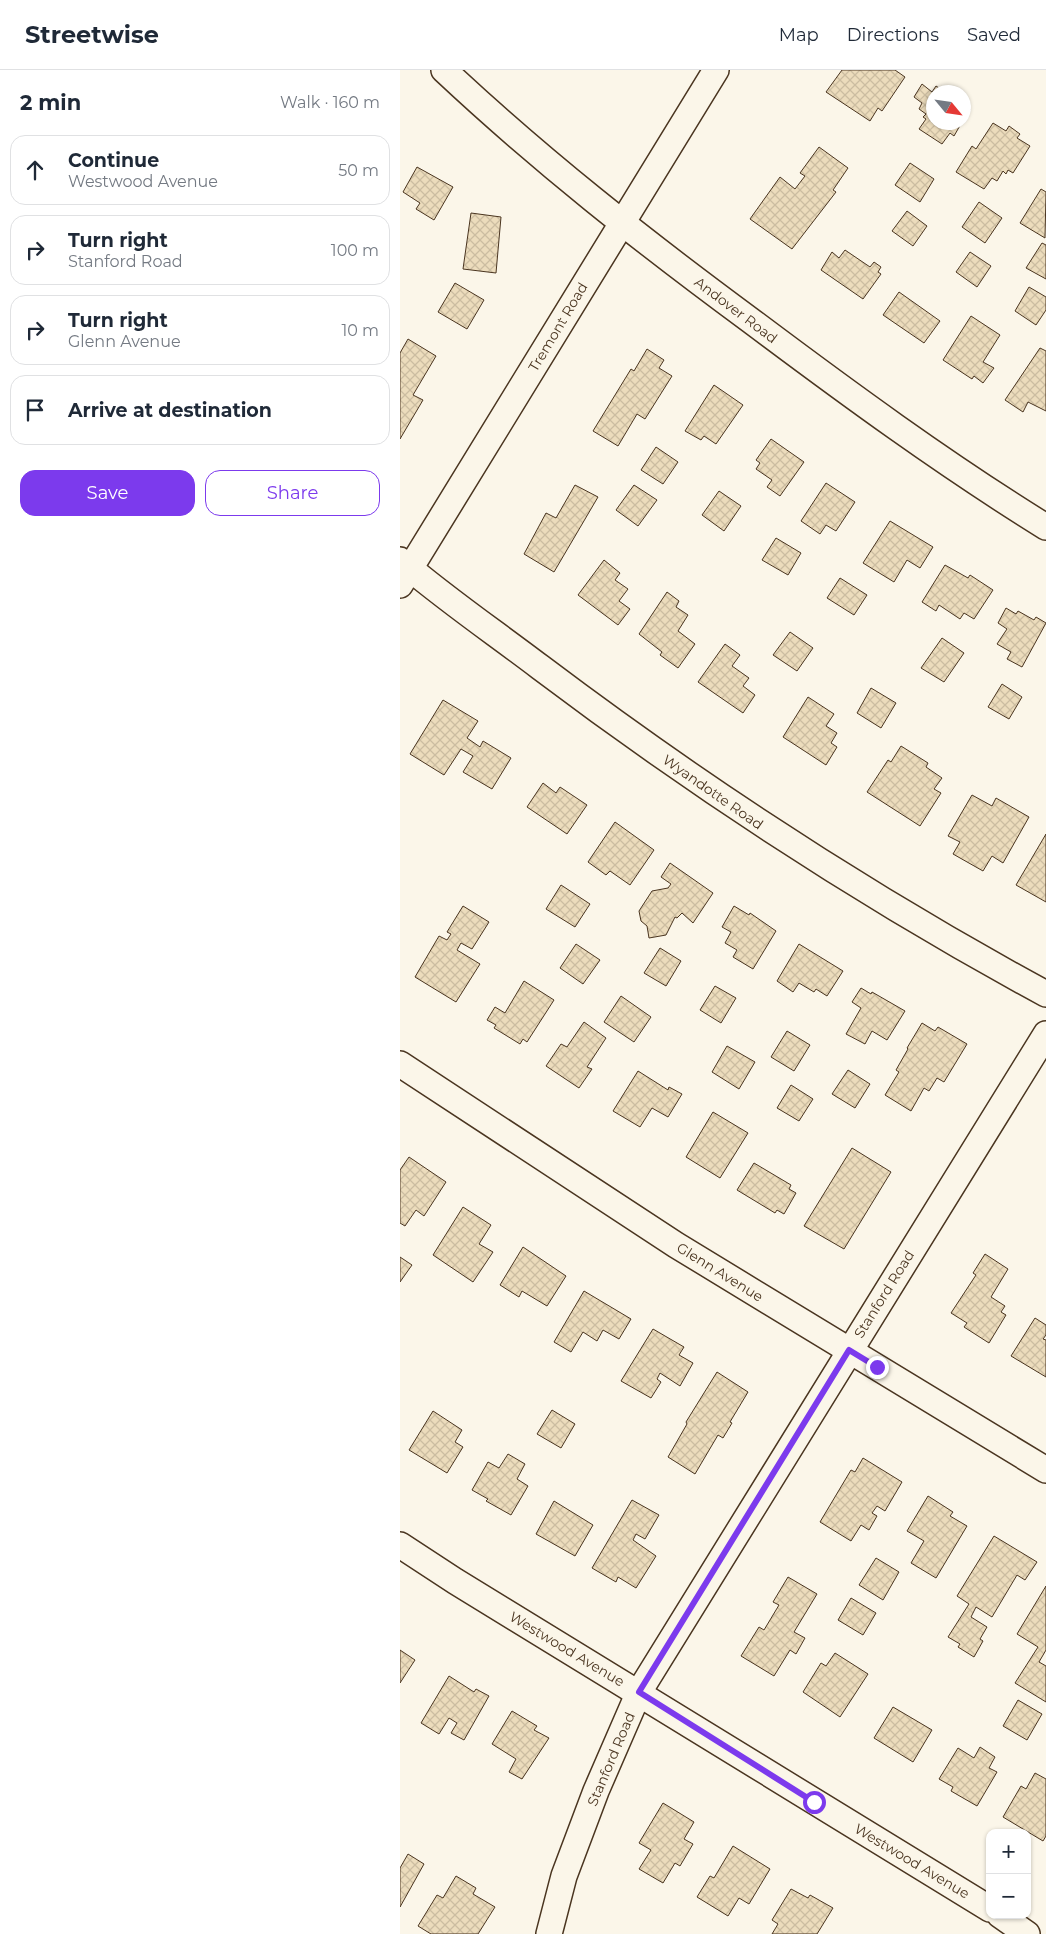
<!DOCTYPE html>
<html lang="en">
<head>
<meta charset="utf-8">
<style>
	:root { --surface:#fff; --page:#f2f2f3; --text:#1f2937; --muted:#747a83; --line:#e0e1e3; --accent:#7c3aed }
	body { margin:0; font-family:Montserrat,sans-serif; background:var(--page); color:var(--text) }
	.controls { position:absolute; right:15px; bottom:15px; display:grid; overflow:hidden; border-radius:10px; box-shadow:0 1px 4px #0004 }
	.controls button { width:45px; height:45px; display:grid; place-items:center; padding:0; border:0; border-bottom:1px solid var(--line); background:var(--surface); color:var(--text); font:25px sans-serif }
	.compass { position:absolute; left:526px; top:15px; width:45px; height:45px; border-radius:50%; background:var(--surface); box-shadow:0 1px 4px #0004; rotate:119deg }
	.stop { position:absolute; width:15px; height:15px; margin:-11px; border:4px solid #7c3aed; border-radius:50%; background:#fff }
	.stop.end { background:#7c3aed; border-color:#fff; box-shadow:0 1px 5px #0008 }
	.list { margin:0; padding:0; list-style:none }
	h2 { display:flex; justify-content:space-between; align-items:center; height:65px; margin:0; padding:0 20px; font-size:21px }
	h2 small { font-size:16px; font-weight:400; color:var(--muted) }
	.list li { display:grid; grid-template-columns:32px 1fr auto; gap:15px; align-items:center; box-sizing:border-box; height:70px; margin:0 10px 10px; padding:0 10px; border:1px solid var(--line); border-radius:15px }
	.list b { display:block; font-size:19px; white-space:nowrap }
	.list p { margin:0; font-size:16px; white-space:nowrap; color:var(--muted) }
	.list em { font-size:16px; font-style:normal; color:var(--muted) }
	.actions { display:flex; gap:10px; padding:15px 20px }
	.actions a { flex:1; padding:11px 0; border:1px solid var(--accent); border-radius:15px; text-align:center; font-size:18px; color:var(--accent) }
	.actions .main { background:var(--accent); color:#fff }
	.icon { flex:none; width:28px; height:28px; fill:none; stroke:currentColor; stroke-width:2; stroke-linecap:round; stroke-linejoin:round }
	.map { position:relative; flex:none; width:646px; height:1864px; overflow:hidden }
	header { display:flex; align-items:center; gap:30px; box-sizing:border-box; height:70px; padding:0 25px; background:var(--surface); border-bottom:1px solid var(--line) }
	header strong { font-size:24px }
	nav { display:flex; gap:28px; margin-inline-start:auto; font-size:18px }
	main { display:flex }
	aside { flex:1; background:var(--surface) }
	.map>svg:first-child { display:block }
	.building { fill:url(#building-cross-hatch); stroke:#4a3520 }
	.lines { fill:none; stroke-linecap:round; stroke-linejoin:round }
	.minor-casing { stroke:#4a3520; stroke-width:28 }
	.minor { stroke:#fbf6e9; stroke-width:25 }
	.route { stroke:#7c3aed; stroke-width:6 }
	.labels { text-anchor:middle; dominant-baseline:central; stroke-width:4; stroke-linejoin:round; paint-order:stroke }
	.street-label { font-size:14px; fill:#4a3520; stroke:#fbf6e9 }
</style>
</head>
<body>
<header>
<strong>Streetwise</strong>
<nav><a>Map</a><a>Directions</a><a>Saved</a></nav>
</header>
<main>
<aside>
<h2>2 min<small>Walk · 160 m</small></h2>
<ul class="list">
<li><svg class="icon" aria-label="ahead" viewBox="0 0 24 24"><path d="M12 20V5M6 11l6-6 6 6"/></svg><div><b>Continue</b><p>Westwood Avenue</p></div><em>50 m</em></li>
<li><svg class="icon" aria-label="right" viewBox="0 0 24 24"><path d="M7 20v-9h11M14 6l5 5-5 5"/></svg><div><b>Turn right</b><p>Stanford Road</p></div><em>100 m</em></li>
<li><svg class="icon" aria-label="right" viewBox="0 0 24 24"><path d="M7 20v-9h11M14 6l5 5-5 5"/></svg><div><b>Turn right</b><p>Glenn Avenue</p></div><em>10 m</em></li>
<li><svg class="icon" aria-label="arrive" viewBox="0 0 24 24"><path d="M6 21V4h12l-3 4 3 4H6"/></svg><div><b>Arrive at destination</b></div></li>
</ul>
<div class="actions"><a class="main">Save</a><a>Share</a></div>
</aside>
<div class="map">
<svg width="646" height="1864" viewBox="0 0 646 1864">
	<defs>
		<pattern id="building-cross-hatch" width="8" height="8" patternUnits="userSpaceOnUse" patternTransform="scale(1.25)"><rect width="8" height="8" fill="#ecdcbc"/><path d="M0 0l8 8M0 8l8-8" fill="none" stroke="#ccbda1"/></pattern>
	</defs>
	<rect width="100%" height="100%" fill="#fbf6e9"/>
	<g class="building">
		<path d="M 442,0 L 495,0 L 505,7 L 482,41 L 478,38 L 470,51 L 426,22 Z"/>
		<path d="M 522,14 L 532,22 L 536,16 L 545,22 L 534,22 L 534,52 L 562,52 L 554,66 L 550,63 L 542,74 L 519,59 L 526,49 L 523,47 L 526,44 L 519,39 L 522,33 L 514,27 Z"/>
		<path d="M 564,35 L 570,39 L 564,50 Z"/>
		<path d="M 593,53 L 606,61 L 609,56 L 620,64 L 617,68 L 630,76 L 613,103 L 608,100 L 606,104 L 603,101 L 597,111 L 592,108 L 584,119 L 556,102 L 572,76 L 576,79 Z"/>
		<path d="M 419,77 L 448,98 L 433,120 L 436,122 L 392,179 L 350,149 L 380,107 L 395,119 L 405,106 L 400,103 Z"/>
		<path d="M 510,93 L 534,109 L 520,132 L 495,115 Z"/>
		<path d="M 17,97 L 53,117 L 34,150 L 16,139 L 20,133 L 3,122 Z"/>
		<path d="M 641,119 L 646,122 L 645,168 L 620,153 Z"/>
		<path d="M 579,132 L 602,148 L 585,173 L 562,157 Z"/>
		<path d="M 507,141 L 527,156 L 513,176 L 492,161 Z"/>
		<path d="M 71,143 L 101,147 L 96,203 L 63,199 Z"/>
		<path d="M 642,173 L 646,175 L 646,209 L 626,198 Z"/>
		<path d="M 445,180 L 470,197 L 474,192 L 481,197 L 478,202 L 481,204 L 463,229 L 421,200 L 432,182 L 439,188 Z"/>
		<path d="M 570,182 L 591,196 L 577,217 L 556,202 Z"/>
		<path d="M 55,213 L 84,230 L 67,259 L 38,242 Z"/>
		<path d="M 629,217 L 646,227 L 646,240 L 636,255 L 615,241 Z"/>
		<path d="M 499,222 L 540,251 L 524,273 L 483,245 Z"/>
		<path d="M 571,246 L 600,265 L 583,292 L 594,298 L 583,313 L 574,306 L 572,309 L 543,290 Z"/>
		<path d="M 8,269 L 36,286 L 13,325 L 23,330 L 0,369 L 0,283 Z"/>
		<path d="M 640,278 L 646,281 L 646,341 L 628,332 L 623,342 L 605,330 Z"/>
		<path d="M 247,279 L 264,290 L 259,298 L 272,306 L 245,349 L 237,344 L 218,376 L 193,361 L 231,299 L 234,301 Z"/>
		<path d="M 314,315 L 343,335 L 316,374 L 304,366 L 301,370 L 285,361 Z"/>
		<path d="M 371,369 L 404,392 L 380,426 L 367,417 L 372,410 L 356,399 L 360,393 L 356,390 Z"/>
		<path d="M 256,377 L 278,392 L 263,414 L 241,400 Z"/>
		<path d="M 426,413 L 455,432 L 436,461 L 426,455 L 420,464 L 401,451 Z"/>
		<path d="M 175,415 L 198,427 L 154,502 L 124,484 L 146,443 L 156,448 Z"/>
		<path d="M 234,415 L 257,430 L 238,456 L 216,440 Z"/>
		<path d="M 319,421 L 341,436 L 324,461 L 302,445 Z"/>
		<path d="M 490,451 L 533,477 L 520,498 L 507,490 L 494,512 L 463,493 Z"/>
		<path d="M 376,468 L 401,483 L 388,505 L 362,490 Z"/>
		<path d="M 204,490 L 220,503 L 215,510 L 228,519 L 219,531 L 230,539 L 218,555 L 178,525 Z"/>
		<path d="M 545,495 L 568,508 L 570,505 L 593,520 L 574,549 L 564,543 L 560,549 L 539,535 L 536,541 L 522,532 Z"/>
		<path d="M 440,508 L 467,525 L 454,545 L 427,528 Z"/>
		<path d="M 267,522 L 279,531 L 276,537 L 288,545 L 278,561 L 295,574 L 278,598 L 260,585 L 262,582 L 239,564 Z"/>
		<path d="M 606,538 L 616,544 L 618,541 L 634,550 L 636,547 L 646,553 L 622,597 L 607,589 L 611,582 L 597,574 L 607,559 L 598,553 Z"/>
		<path d="M 390,562 L 413,578 L 397,601 L 373,585 Z"/>
		<path d="M 542,568 L 564,583 L 544,612 L 521,598 Z"/>
		<path d="M 325,574 L 340,585 L 332,596 L 349,608 L 343,616 L 355,625 L 343,643 L 298,612 Z"/>
		<path d="M 602,614 L 622,627 L 609,649 L 588,637 Z"/>
		<path d="M 471,618 L 496,633 L 481,658 L 457,643 Z"/>
		<path d="M 408,627 L 434,644 L 426,656 L 437,663 L 431,673 L 437,677 L 426,695 L 383,667 Z"/>
		<path d="M 43,630 L 78,651 L 67,668 L 80,677 L 83,671 L 111,688 L 92,719 L 63,702 L 73,686 L 61,679 L 44,705 L 10,684 Z"/>
		<path d="M 501,676 L 528,693 L 526,697 L 542,708 L 534,719 L 541,723 L 520,756 L 467,722 L 488,690 L 491,692 Z"/>
		<path d="M 143,713 L 156,723 L 160,717 L 187,735 L 167,764 L 127,737 Z"/>
		<path d="M 572,725 L 592,736 L 596,728 L 629,747 L 603,793 L 592,786 L 583,801 L 553,784 L 560,772 L 548,766 Z"/>
		<path d="M 215,752 L 254,780 L 230,815 L 210,801 L 206,805 L 188,792 Z"/>
		<path d="M 646,764 L 646,832 L 616,815 Z"/>
		<path d="M 270,793 L 313,823 L 293,853 L 282,843 L 277,848 L 275,847 L 266,865 L 249,868 L 247,856 L 241,851 L 239,841 L 252,821 L 268,818 L 271,814 L 261,807 Z"/>
		<path d="M 161,815 L 190,834 L 175,857 L 146,839 Z"/>
		<path d="M 63,836 L 89,852 L 72,879 L 61,873 L 57,880 L 80,894 L 56,932 L 15,907 L 39,866 L 47,870 L 51,864 L 47,862 Z"/>
		<path d="M 334,836 L 349,845 L 350,843 L 376,861 L 353,899 L 333,887 L 337,880 L 325,873 L 331,862 L 322,857 Z"/>
		<path d="M 176,874 L 200,890 L 183,914 L 160,898 Z"/>
		<path d="M 399,874 L 443,901 L 427,926 L 416,919 L 414,922 L 399,913 L 393,922 L 377,911 Z"/>
		<path d="M 260,878 L 281,891 L 266,916 L 244,903 Z"/>
		<path d="M 124,911 L 154,930 L 127,972 L 123,969 L 120,974 L 94,958 L 96,955 L 87,950 L 95,937 L 105,943 Z"/>
		<path d="M 315,916 L 336,928 L 321,953 L 300,940 Z"/>
		<path d="M 461,918 L 471,924 L 472,922 L 505,941 L 487,970 L 472,961 L 465,974 L 446,964 L 461,938 L 452,932 Z"/>
		<path d="M 221,926 L 251,947 L 234,972 L 204,952 Z"/>
		<path d="M 184,952 L 206,968 L 187,997 L 192,999 L 179,1018 L 146,996 L 161,974 L 167,977 Z"/>
		<path d="M 522,953 L 535,961 L 538,957 L 567,974 L 544,1012 L 537,1008 L 529,1021 L 524,1018 L 511,1041 L 485,1025 L 499,1002 L 496,1000 L 508,979 L 507,978 Z"/>
		<path d="M 387,961 L 410,975 L 394,1001 L 371,987 Z"/>
		<path d="M 327,976 L 355,992 L 339,1019 L 312,1002 Z"/>
		<path d="M 448,1000 L 470,1014 L 455,1038 L 432,1024 Z"/>
		<path d="M 238,1001 L 268,1020 L 269,1017 L 282,1024 L 268,1047 L 252,1038 L 240,1057 L 213,1041 Z"/>
		<path d="M 391,1015 L 413,1029 L 399,1051 L 377,1038 Z"/>
		<path d="M 313,1042 L 348,1063 L 320,1108 L 286,1087 Z"/>
		<path d="M 452,1078 L 491,1102 L 444,1179 L 404,1156 Z"/>
		<path d="M 9,1087 L 46,1112 L 24,1146 L 16,1140 L 5,1156 L 0,1153 L 0,1100 Z"/>
		<path d="M 354,1093 L 391,1115 L 389,1119 L 396,1123 L 384,1144 L 377,1140 L 375,1143 L 337,1120 Z"/>
		<path d="M 63,1137 L 91,1155 L 79,1174 L 93,1182 L 73,1212 L 33,1185 Z"/>
		<path d="M 123,1177 L 166,1206 L 147,1236 L 122,1221 L 119,1227 L 100,1215 Z"/>
		<path d="M 585,1184 L 608,1199 L 591,1227 L 605,1236 L 601,1242 L 606,1245 L 589,1273 L 564,1257 L 567,1253 L 551,1243 L 576,1205 L 573,1203 Z"/>
		<path d="M 0,1187 L 12,1195 L 0,1212 Z"/>
		<path d="M 184,1221 L 231,1249 L 219,1269 L 203,1260 L 197,1271 L 183,1262 L 171,1282 L 154,1272 Z"/>
		<path d="M 635,1248 L 646,1255 L 646,1265 L 643,1269 L 646,1270 L 646,1307 L 611,1286 Z"/>
		<path d="M 253,1259 L 284,1277 L 279,1285 L 293,1293 L 280,1316 L 260,1303 L 257,1309 L 261,1312 L 251,1328 L 221,1311 Z"/>
		<path d="M 317,1302 L 348,1322 L 330,1352 L 332,1353 L 323,1368 L 318,1365 L 295,1404 L 268,1387 L 287,1354 L 286,1352 Z"/>
		<path d="M 152,1340 L 175,1354 L 161,1378 L 137,1364 Z"/>
		<path d="M 33,1341 L 62,1360 L 55,1372 L 63,1377 L 47,1403 L 9,1380 Z"/>
		<path d="M 108,1384 L 125,1394 L 117,1409 L 128,1416 L 111,1445 L 86,1431 L 88,1429 L 72,1420 L 88,1392 L 99,1398 Z"/>
		<path d="M 463,1388 L 502,1412 L 485,1441 L 477,1436 L 472,1443 L 477,1446 L 469,1460 L 461,1455 L 451,1471 L 420,1452 L 451,1400 L 455,1402 Z"/>
		<path d="M 528,1426 L 553,1442 L 550,1446 L 567,1456 L 536,1508 L 511,1493 L 524,1471 L 507,1461 Z"/>
		<path d="M 232,1430 L 259,1445 L 245,1469 L 236,1464 L 233,1470 L 256,1486 L 236,1518 L 218,1507 L 216,1512 L 192,1498 Z"/>
		<path d="M 154,1431 L 193,1455 L 175,1486 L 136,1464 Z"/>
		<path d="M 594,1466 L 637,1492 L 625,1510 L 617,1505 L 592,1547 L 576,1537 L 571,1547 L 587,1557 L 580,1569 L 583,1571 L 574,1587 L 558,1577 L 560,1574 L 548,1567 L 569,1534 L 557,1526 Z"/>
		<path d="M 476,1488 L 499,1502 L 483,1530 L 459,1515 Z"/>
		<path d="M 388,1507 L 417,1524 L 394,1562 L 405,1568 L 396,1584 L 390,1580 L 374,1606 L 341,1586 L 359,1557 L 364,1560 L 379,1535 L 373,1532 Z"/>
		<path d="M 646,1516 L 646,1580 L 639,1592 L 646,1596 L 646,1632 L 615,1613 L 638,1577 L 617,1564 Z"/>
		<path d="M 451,1528 L 476,1543 L 463,1565 L 438,1550 Z"/>
		<path d="M 0,1580 L 15,1590 L 0,1613 Z"/>
		<path d="M 435,1583 L 468,1604 L 440,1647 L 403,1622 L 421,1593 L 426,1596 Z"/>
		<path d="M 49,1606 L 74,1622 L 76,1619 L 89,1626 L 64,1670 L 51,1663 L 57,1653 L 49,1648 L 39,1664 L 21,1653 Z"/>
		<path d="M 618,1630 L 642,1644 L 627,1670 L 603,1656 Z"/>
		<path d="M 493,1637 L 532,1660 L 513,1692 L 474,1668 Z"/>
		<path d="M 112,1641 L 137,1656 L 134,1660 L 149,1668 L 122,1709 L 109,1702 L 116,1689 L 92,1674 Z"/>
		<path d="M 580,1677 L 595,1687 L 589,1698 L 597,1702 L 577,1736 L 551,1721 L 553,1717 L 539,1709 L 558,1678 L 574,1688 Z"/>
		<path d="M 635,1703 L 646,1709 L 646,1766 L 643,1771 L 603,1747 L 621,1716 L 626,1719 Z"/>
		<path d="M 263,1733 L 294,1752 L 284,1769 L 293,1774 L 280,1796 L 275,1793 L 263,1813 L 239,1799 L 251,1780 L 239,1773 Z"/>
		<path d="M 333,1776 L 370,1799 L 349,1834 L 339,1828 L 328,1846 L 297,1827 L 310,1806 L 314,1808 Z"/>
		<path d="M 8,1784 L 24,1794 L 0,1837 L 0,1798 Z"/>
		<path d="M 56,1806 L 76,1818 L 73,1824 L 95,1837 L 78,1864 L 31,1864 L 18,1856 L 37,1825 L 43,1828 Z"/>
		<path d="M 391,1819 L 408,1828 L 410,1825 L 433,1838 L 417,1864 L 372,1864 L 378,1854 L 372,1850 Z"/>
	</g>
	<g class="lines">
		<g class="minor-casing">
			<g id="minor">
				<path d="M 44,0 C 141,91 243,171 350,250 C 446,322 544,394 646,457"/>
				<path d="M 0,490 C 44,528 94,562 140,597 C 303,720 467,827 646,924"/>
				<path d="M 0,515 L 316,0"/>
				<path d="M 0,994 L 276,1175 L 646,1400"/>
				<path d="M 0,1475 L 55,1511 L 590,1839"/>
				<path d="M 600,1845 L 627,1864"/>
				<path d="M 149,1864 L 164,1806 L 196,1721 L 239,1622 L 646,964"/>
			</g>
		</g>
		<use href="#minor" class="minor"/>
	</g>
	<g class="lines">
		<path class="route" d="M 414,1732 L 239,1622 L 449,1280 L 477,1297"/>
	</g>
	<g class="labels">
		<g class="street-label">
			<text transform="translate(336 240) rotate(37)">Andover Road</text>
			<text transform="translate(158 257) rotate(-59)">Tremont Road</text>
			<text transform="translate(313 722) rotate(35)">Wyandotte Road</text>
			<text transform="translate(320 1202) rotate(32)">Glenn Avenue</text>
			<text transform="translate(484 1224) rotate(-58)">Stanford Road</text>
			<text transform="translate(167 1579) rotate(31)">Westwood Avenue</text>
			<text transform="translate(211 1689) rotate(-67)">Stanford Road</text>
			<text transform="translate(512 1791) rotate(31)">Westwood Avenue</text>
		</g>
	</g>
</svg>
<div class="controls">
<button>+</button>
<button>−</button>
</div>
<svg class="compass" viewBox="-18 -18 36 36"><path d="M0-13l5 13h-10z" fill="#e53935"/><path d="M0 13l5-13h-10z" fill="#747a83"/></svg>
<div class="stop" style="left:414px;top:1732px"></div>
<div class="stop end" style="left:477px;top:1297px"></div>
</div>
</main>
</body>
</html>
